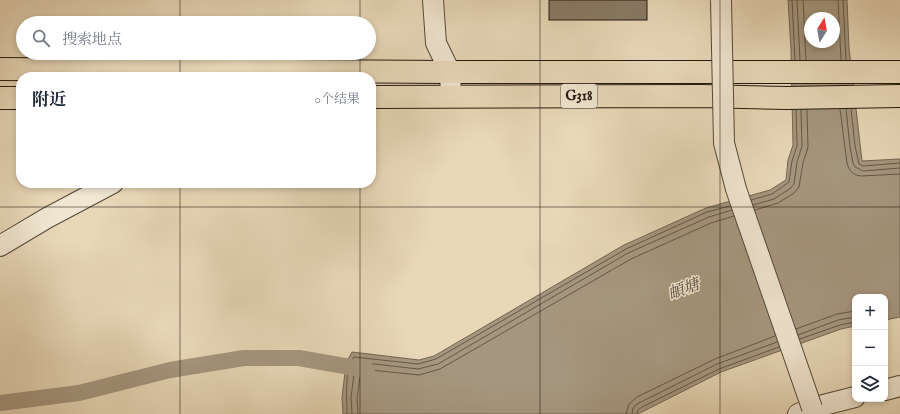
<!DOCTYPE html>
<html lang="zh">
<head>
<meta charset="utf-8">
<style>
	:root { --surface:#fff; --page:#f2f2f3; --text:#1f2937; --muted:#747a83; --line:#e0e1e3 }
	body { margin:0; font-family:"IM FELL English","Noto Serif SC",serif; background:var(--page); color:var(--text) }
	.controls { position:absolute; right:12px; bottom:12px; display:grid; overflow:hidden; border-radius:8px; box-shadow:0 2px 6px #0003 }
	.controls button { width:36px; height:36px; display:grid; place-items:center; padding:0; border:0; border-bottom:1px solid var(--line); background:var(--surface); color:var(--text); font:20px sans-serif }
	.compass { position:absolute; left:804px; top:12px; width:36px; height:36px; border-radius:50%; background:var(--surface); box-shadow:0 2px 6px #0003; rotate:11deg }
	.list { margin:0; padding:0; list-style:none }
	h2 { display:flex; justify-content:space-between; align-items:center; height:52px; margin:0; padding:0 16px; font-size:17px }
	h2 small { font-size:13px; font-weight:400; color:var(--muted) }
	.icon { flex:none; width:22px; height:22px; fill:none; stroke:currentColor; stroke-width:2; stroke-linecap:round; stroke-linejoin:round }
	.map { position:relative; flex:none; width:900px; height:414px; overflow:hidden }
	.search { position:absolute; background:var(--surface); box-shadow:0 2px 6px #0003; left:16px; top:16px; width:360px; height:44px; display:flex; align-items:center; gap:10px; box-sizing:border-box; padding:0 14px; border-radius:22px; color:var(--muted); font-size:15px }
	.panel { position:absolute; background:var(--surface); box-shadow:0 2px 6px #0003; left:16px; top:72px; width:360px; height:116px; border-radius:16px }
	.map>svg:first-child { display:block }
	.water { fill:#a5977f; stroke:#716552; fill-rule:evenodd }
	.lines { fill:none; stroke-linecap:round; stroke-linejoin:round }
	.shore { stroke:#645847; stroke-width:1 }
	.canal { stroke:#a5977f; stroke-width:16 }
	.building { fill:#897c67; stroke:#23190f }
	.minor-casing { stroke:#544939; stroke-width:22 }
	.highway-casing { stroke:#23190f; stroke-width:24 }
	.minor { stroke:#f0e6d1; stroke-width:20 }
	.highway { stroke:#e8d8b8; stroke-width:22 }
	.minor-bridge-casing { stroke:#544939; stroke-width:22; stroke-linecap:butt }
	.minor-bridge { stroke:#f0e6d1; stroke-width:20 }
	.grid { fill:none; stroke:#23190f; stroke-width:1; stroke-opacity:0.55 }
	.labels { text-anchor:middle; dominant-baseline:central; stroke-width:3; stroke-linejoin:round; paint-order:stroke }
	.shield { fill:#f0e6d1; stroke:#605649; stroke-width:1 }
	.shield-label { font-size:14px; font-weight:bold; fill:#23190f }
	.water-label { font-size:16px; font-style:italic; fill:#574b3c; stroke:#f0e6d1 }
</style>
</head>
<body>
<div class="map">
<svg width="900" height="414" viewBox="0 0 900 414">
	<rect width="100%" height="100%" fill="#e8d8b8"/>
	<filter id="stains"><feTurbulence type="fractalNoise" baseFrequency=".005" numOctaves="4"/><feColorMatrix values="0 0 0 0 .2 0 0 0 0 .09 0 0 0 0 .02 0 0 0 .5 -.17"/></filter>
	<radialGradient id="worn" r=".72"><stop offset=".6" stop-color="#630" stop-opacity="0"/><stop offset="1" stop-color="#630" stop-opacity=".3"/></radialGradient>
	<path class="water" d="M 788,0 L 847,0 L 849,48 L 862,161 L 900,159 L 900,317 L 885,320 L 885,297 L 855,297 L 855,326 L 841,329 L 721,372 L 638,414 L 343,414 L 342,398 L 346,363 L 352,352 L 419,360 L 434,356 L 624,245 L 706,208 L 770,190 L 786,180 L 788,160 L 793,145 L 791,50 ZM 810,18 L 834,18 L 834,42 L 810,42 Z"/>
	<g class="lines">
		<g class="shore">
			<path d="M 792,0 L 795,60"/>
			<path d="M 797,0 L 800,60"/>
			<path d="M 803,0 L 806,60"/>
			<path d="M 838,0 L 841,60"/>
			<path d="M 843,0 L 846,60"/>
			<path d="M 840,109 L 847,163 C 849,171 853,175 861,176 L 900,174"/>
			<path d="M 846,109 L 850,147 L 853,163 L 855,167 L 863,171 L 900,168"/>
			<path d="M 851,109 L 855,146 L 859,164 L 863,166 L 900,163"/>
			<path d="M 751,200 L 772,194 L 789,182 L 792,161 L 797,146 L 796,110"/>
			<path d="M 753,205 L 774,199 L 791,188 L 794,184 L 797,162 L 802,146 L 801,110"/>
			<path d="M 755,210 L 778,203 L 794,193 L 799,187 L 803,163 L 808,147 L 807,110"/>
			<path d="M 796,329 L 837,314 L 855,311"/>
			<path d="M 798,335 L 838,320 L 855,317"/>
			<path d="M 800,339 L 840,325 L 855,322"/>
			<path d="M 347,414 C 347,398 344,370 354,357 L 418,364 L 436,359 L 626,249 L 707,212 L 730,206"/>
			<path d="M 352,414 L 351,398 L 355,366 L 357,362 L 418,369 L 438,364 L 628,253 L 709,217 L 732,210"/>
			<path d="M 358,414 L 357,398 L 361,369 L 419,375 L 440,369 L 631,259 L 711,223 L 734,216"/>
			<path d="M 626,414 L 629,404 L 637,397 L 715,359 L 775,336"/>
			<path d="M 632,414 L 633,408 L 637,404 L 717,364 L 777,342"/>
			<path d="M 637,414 L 638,410 L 642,407 L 719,369 L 779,347"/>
		</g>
		<path class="canal" d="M 0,403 L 79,393 L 170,370 L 244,358 L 299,358 L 367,370"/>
	</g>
	<rect class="building" x="549" y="0" width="98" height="20"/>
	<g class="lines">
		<g class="minor-casing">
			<g id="minor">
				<path d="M 433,0 L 436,43 L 450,72 L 451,96"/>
				<path d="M 0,246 L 47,218 L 113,183"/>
				<path d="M 885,390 L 900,386"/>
				<path d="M 798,414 L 812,408 L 855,397"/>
			</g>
		</g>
		<g class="highway-casing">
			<g id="highway">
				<path d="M 0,69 L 450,72 L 900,72"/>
				<path d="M 371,97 L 702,96 L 787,98 L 900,96"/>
				<path d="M 0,98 L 21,98"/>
			</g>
		</g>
		<use href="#minor" class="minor"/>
		<use href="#highway" class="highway"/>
		<g class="minor-bridge-casing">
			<path id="minor-bridge" d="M 721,0 L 724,143 L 736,189 L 812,408"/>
		</g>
		<use href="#minor-bridge" class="minor-bridge"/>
	</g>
	<path class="grid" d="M 180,0 L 180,23M 360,0 L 360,23M 540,0 L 540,414M 720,0 L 720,414M 180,53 L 180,77M 360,53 L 360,77M 180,183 L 180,414M 360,183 L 360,414M 0,207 L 900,207"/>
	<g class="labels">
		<rect class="shield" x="561" y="84" width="36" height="24" rx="3"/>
		<g class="shield-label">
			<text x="579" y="96">G318</text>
		</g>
		<g class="water-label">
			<text transform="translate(684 290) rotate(-20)">頔塘</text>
		</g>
	</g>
	<rect width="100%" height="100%" filter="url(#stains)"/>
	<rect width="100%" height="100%" fill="url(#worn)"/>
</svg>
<div class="controls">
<button>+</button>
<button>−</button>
<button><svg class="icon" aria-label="layers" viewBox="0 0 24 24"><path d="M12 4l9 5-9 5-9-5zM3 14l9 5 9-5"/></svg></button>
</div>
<svg class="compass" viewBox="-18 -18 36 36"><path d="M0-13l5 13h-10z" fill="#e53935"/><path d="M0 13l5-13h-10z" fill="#747a83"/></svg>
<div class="search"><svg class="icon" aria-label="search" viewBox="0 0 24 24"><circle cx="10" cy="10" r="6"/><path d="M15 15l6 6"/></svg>搜索地点</div>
<section class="panel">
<h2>附近<small>0个结果</small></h2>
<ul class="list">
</ul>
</section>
</div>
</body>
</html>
